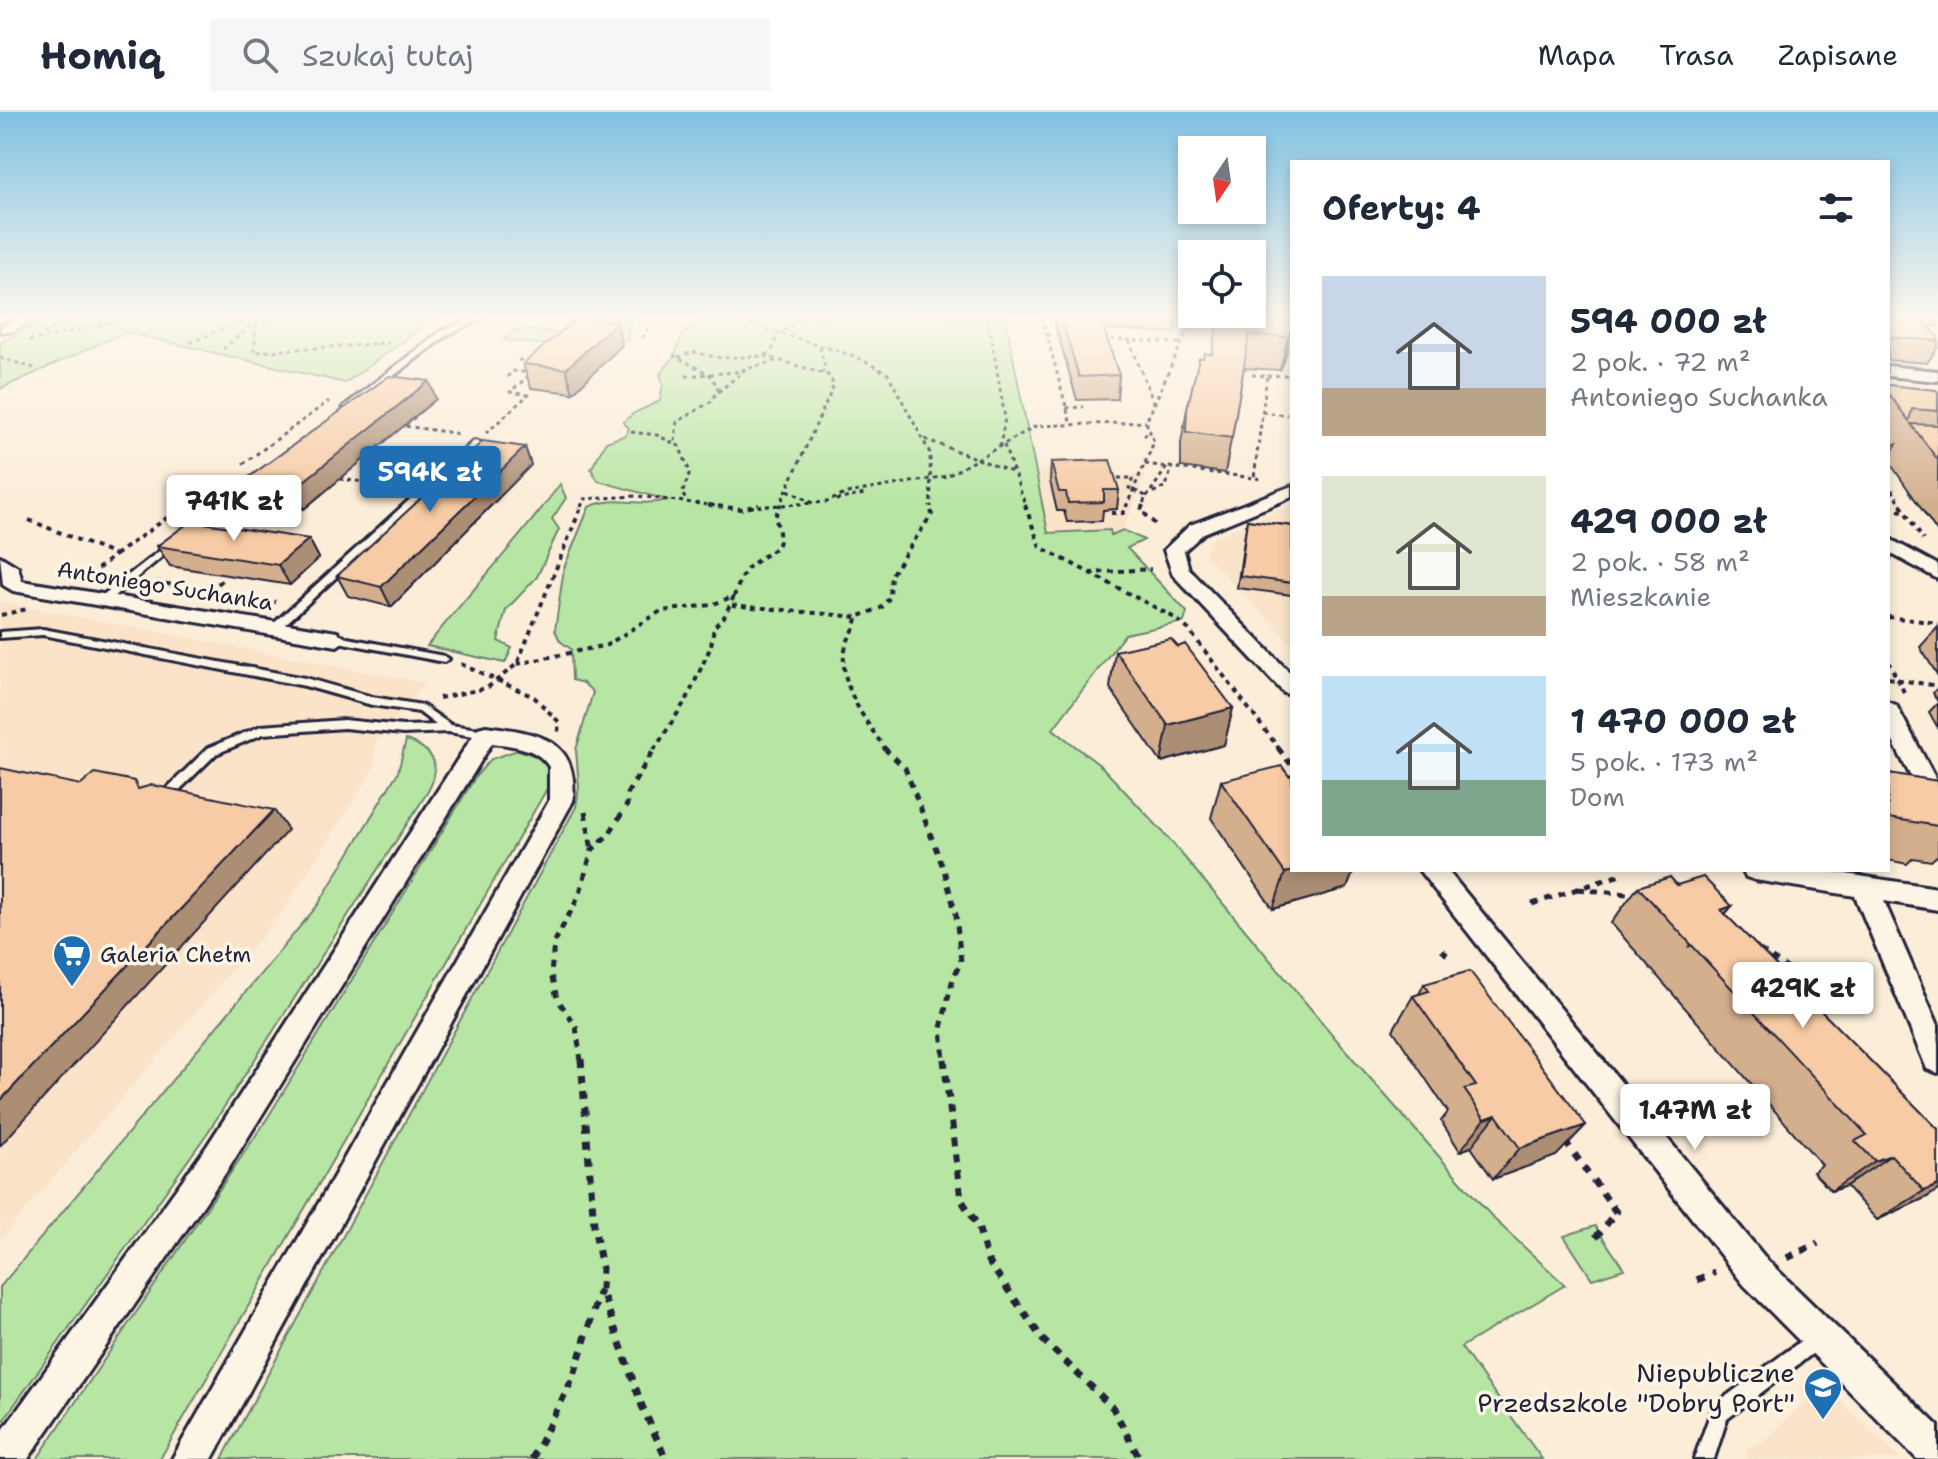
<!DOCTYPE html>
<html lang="pl">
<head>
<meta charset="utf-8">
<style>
  :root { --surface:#fff; --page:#f6f6f7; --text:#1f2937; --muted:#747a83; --line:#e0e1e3; --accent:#1f6fb2 }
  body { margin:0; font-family:"Shantell Sans",sans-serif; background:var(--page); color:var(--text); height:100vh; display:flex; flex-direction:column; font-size:30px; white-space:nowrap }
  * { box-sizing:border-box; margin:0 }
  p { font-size:26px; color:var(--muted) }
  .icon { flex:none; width:44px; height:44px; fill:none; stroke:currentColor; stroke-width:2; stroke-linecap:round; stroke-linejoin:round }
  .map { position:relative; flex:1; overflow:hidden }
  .drawer { position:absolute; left:1290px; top:48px; width:600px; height:712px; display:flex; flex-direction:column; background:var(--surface); border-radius:0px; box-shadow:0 4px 12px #0003 }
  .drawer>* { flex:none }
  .needle { width:52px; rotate:193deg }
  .controls { position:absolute; left:1178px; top:24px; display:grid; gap:16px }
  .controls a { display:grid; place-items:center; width:88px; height:88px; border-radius:0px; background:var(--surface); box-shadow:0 4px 12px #0003; font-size:40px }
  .price { position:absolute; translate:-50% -68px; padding:0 18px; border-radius:8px; background:#fff; color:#222; font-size:26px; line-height:52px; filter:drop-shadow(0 2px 4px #0008) }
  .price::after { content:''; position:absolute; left:50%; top:48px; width:24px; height:18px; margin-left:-12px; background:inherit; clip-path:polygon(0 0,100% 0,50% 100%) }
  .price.active { background:var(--accent); color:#fff }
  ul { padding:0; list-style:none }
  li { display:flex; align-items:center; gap:24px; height:200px; padding:0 32px }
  li span { display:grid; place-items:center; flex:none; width:224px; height:160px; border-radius:0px; color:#555 }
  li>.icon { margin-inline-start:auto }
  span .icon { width:96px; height:96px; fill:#fffc; stroke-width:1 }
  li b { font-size:34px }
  h2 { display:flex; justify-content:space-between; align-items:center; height:96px; padding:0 32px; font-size:34px }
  header { display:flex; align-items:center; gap:48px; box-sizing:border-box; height:112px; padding:0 40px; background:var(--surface); border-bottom:2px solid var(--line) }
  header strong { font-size:38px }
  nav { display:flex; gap:44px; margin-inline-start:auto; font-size:28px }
  .search { width:560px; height:72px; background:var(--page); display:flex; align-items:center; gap:20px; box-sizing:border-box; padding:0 28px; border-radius:0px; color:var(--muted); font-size:30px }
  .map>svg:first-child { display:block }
</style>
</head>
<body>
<header>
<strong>Homiq</strong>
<div class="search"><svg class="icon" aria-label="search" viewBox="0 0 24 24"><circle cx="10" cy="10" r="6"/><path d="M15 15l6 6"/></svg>Szukaj tutaj</div>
<nav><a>Mapa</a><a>Trasa</a><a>Zapisane</a></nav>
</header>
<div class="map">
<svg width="1938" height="1347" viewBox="0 0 1938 1347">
  <rect width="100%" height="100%" fill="#fbedd8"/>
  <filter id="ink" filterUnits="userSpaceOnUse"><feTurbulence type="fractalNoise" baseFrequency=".0125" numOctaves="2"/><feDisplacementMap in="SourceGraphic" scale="16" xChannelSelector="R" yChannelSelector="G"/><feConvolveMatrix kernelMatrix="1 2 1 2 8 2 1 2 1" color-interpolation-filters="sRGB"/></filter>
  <g filter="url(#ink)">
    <path fill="#fae3c9" d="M1081,356L1084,365L1146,363L1123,418L1067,440H1053L1037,357Z
      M1292,393V531L1205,443L1211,427Z
      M0,490L425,571L375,632L374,656L283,799L0,1128Z
      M1833,1282L1900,1347H1748L1746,1336L1764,1330L1807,1288Z"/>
    <path fill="#b7e6a4" stroke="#6c8470" stroke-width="2" d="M49,205H437L345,271L125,220L0,277V231Z
      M577,205H633L628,214V228L572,222L559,234L503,228L517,217L558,221Z
      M700,205H1005L1048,421L1110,418L1111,423L1123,418L1144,428L1127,436L1187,500L1184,510L1125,522L1053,617L1102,655L1165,722L1341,933L1494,1107L1565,1173L1461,1235L1542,1347H222L576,695L579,675L576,638L593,580L583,571L572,568L571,537L560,529L555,518L564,456L589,395C616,382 639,396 667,388L598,369L591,357L606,330L626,323L629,316L623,310L634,301L660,289L663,272L660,262L674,245L683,221L691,218Z
      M560,372L566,386L552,407L559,417L537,465L506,498L498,529L512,536L505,551L427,534C470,479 519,429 560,372Z
      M406,628C435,638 442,655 427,681L208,1020L0,1313V1175L318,793L398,660Z
      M518,638L542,646L550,661L548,675L160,1347H37L265,1010L476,664L491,647Z
      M1595,1114L1624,1157L1592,1167L1564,1124Z"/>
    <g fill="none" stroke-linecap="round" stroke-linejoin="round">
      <g stroke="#22223b" stroke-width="6">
        <path id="lane" d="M477,205H486L447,223L350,297L343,295L441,219Z
          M474,329L481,331L279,518H271L270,516L271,514Z
          M257,363L261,366L260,368L189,422H183V418Z
          M172,429L175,430V434L107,490H99V486Z
          M43,517L305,566L372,585L422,593L451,613L486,618L492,622L486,626L448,620L403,622L344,616L263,622L216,642L166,691H158L156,688L158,685L208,636L261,614L344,608L403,614L436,613L419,600L372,593L305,574L43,523L0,526V520Z
          M337,524L444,544L449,547L444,550L333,529L332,527L333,525Z
          M1819,1217L1825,1220L1828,1226L1825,1232L1727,1307L1714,1347H1694L1713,1294L1813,1220Z"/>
      </g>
      <g stroke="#22223b" stroke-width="6">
        <path id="street" d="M20,205H38L11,220H1V214Z
          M1888,254L1938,259V269L1888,264Z
          M1292,374V385L1204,421L1184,439L1189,457L1292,563V583L1284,581L1173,463L1164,438L1190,413Z
          M1888,426L1938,453V467L1888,440Z
          M0,444L18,455L22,469L337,520L347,527L337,534L13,479L3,473Z
          M1888,590L1896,593L1938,671V703L1929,700L1888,620Z
          M486,614C538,621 579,626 573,689L212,1347H172L549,689V655C537,635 513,634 492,631L229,1056L28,1347H0V1322L207,1034L478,616Z
          M1419,758H1447L1768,1149L1938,1314V1347H1917L1744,1173Z
          M1742,758H1820L1938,776V798L1884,789L1938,913V961L1927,957L1855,784L1755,768L1746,765Z"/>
      </g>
      <path stroke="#22223b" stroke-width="3" stroke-dasharray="4 4" stroke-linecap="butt" d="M251,205L256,214L254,240L389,231
        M728,205L857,245L888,262L930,341L931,395
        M945,205L988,208
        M988,205L1005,306L1000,334
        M1042,205L1071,313
        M256,214L275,205
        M43,221L77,205
        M1047,223L1065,224
        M642,226L657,205
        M1103,227L1182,231
        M1129,228L1154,292
        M29,229L134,205
        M190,231L250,205
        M820,235L825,255L822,261
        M223,237L253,212
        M673,243L709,262L718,275L712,289L677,310L675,330
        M766,243L772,239L779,221L804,205
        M678,245L693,240L720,246L765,244L828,263L834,273L779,395
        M0,246L34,256
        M518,248L532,249
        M1252,263L1267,264L1254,366L1263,367
        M686,264L735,260L776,249
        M1267,264L1292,263
        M507,265L513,259L531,261
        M718,280L744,259
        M1066,296L1084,295
        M1262,300L1287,303
        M415,305L404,314L461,322
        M631,320L657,323L679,334L690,360L682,382L688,390
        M486,321L528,283L510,280L530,263
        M1144,324L1149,318
        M925,327L1012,360
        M1004,333L1026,395
        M243,352L329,289
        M1145,352L1254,366
        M1110,366H1133L1129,376L1146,384L1142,395
        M340,367L365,370L374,362L413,367
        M1888,371L1903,395
        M788,378L813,391L827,390L847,381L947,364L1036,314L1146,310
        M1151,379L1167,355
        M1146,384L1166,374L1172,355
        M836,388L865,382
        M183,395L219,369
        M581,395L584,387L637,384L724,395
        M750,395L813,391
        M1126,395L1154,330L1146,310L1193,205"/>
      <path stroke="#22223b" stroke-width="4" stroke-dasharray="5 5" stroke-linecap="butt" d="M708,393L741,397L759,393
        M1025,393L1040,435L1090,461L1151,457
        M1143,393L1141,398L1157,414
        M1901,393L1923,428
        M1888,397L1905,399
        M1111,401H1123L1127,393
        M29,408L115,443L89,464
        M115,443L185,393
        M1090,461L1175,506L1189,518L1280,638
        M156,470L276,490
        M210,478L224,467
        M732,493L857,505
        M1,503L27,497
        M1888,505L1938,511
        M1888,549L1904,580
        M461,552L534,585L559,610L558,620
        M517,552L607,533L661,499L711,493L734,484C738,475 742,461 749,455C773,434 787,441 775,405L780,393
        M1888,566L1938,574
        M439,586L487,576L517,552L582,393
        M654,638L688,585L711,534L714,515L724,505L734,484
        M886,638C867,611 835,569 846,534C849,523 856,517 857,505L881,496L890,485L891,463L932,402L930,393"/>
      <path stroke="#22223b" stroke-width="5" stroke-dasharray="7 7" stroke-linecap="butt" d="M884,636L905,656L944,758L956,803L961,850L953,866L941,916L944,949
        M1278,636L1292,654
        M585,700L592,738
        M1578,777L1637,783
        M1532,792L1620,763L1618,758
        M1442,838L1447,843
        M1760,838L1793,860
        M581,949L576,915L557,886L551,862L554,831L579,784L592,738L609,722L627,693V682L655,636"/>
      <path stroke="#22223b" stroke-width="7" stroke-dasharray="8 8" stroke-linecap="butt" d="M581,947L594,1114L602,1156L601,1177L642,1294L666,1347
        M944,947L961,1087L978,1114L988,1149L1043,1228L1113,1296L1140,1347
        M1565,1029L1616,1100L1593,1129
        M1787,1146L1818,1131
        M1697,1168L1715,1160
        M532,1347L573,1266L600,1178"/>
      <use href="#lane" fill="#fcf5e5" fill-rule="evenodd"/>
      <use href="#street" fill="#fcf5e5" fill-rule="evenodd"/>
    </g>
    <path fill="#d4af8e" stroke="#22223b" stroke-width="2" d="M1053,205H1177L1175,221L1104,217L1119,263L1117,287L1077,288Z
      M1219,205H1292V218H1291L1284,250L1280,258L1244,256L1225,361L1181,355V331L1187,297L1203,246L1212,242Z
      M1888,205H1938V215L1927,212L1938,225V235L1927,251L1888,248Z
      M617,210L622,233L573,281L531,276L523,252Z
      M429,269L436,287L304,397L253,389L242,370Z
      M1888,273L1938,280V421L1888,348V345L1897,332H1894L1888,340Z
      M525,335L531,353L391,495L348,484L337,464Z
      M1051,350L1119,378L1117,397L1103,398L1102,409L1067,410L1064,399H1057L1050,369Z
      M1247,408L1292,414V483L1237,476Z
      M309,427L319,446L290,473L170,454L157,434Z
      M1938,515V564L1920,535Z
      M1115,539L1233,596L1224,633L1161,650L1110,576Z
      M1938,575V590L1933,581Z
      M1938,591V616L1929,600Z
      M1888,661L1938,669V743L1931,749L1913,746L1907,752L1888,748Z
      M1221,669L1292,758H1354L1347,776L1273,797L1211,706Z
      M1677,773L1732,794L1725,802L1938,1017V1078L1927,1085L1877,1108L1846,1074L1831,1079L1813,1060L1822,1053L1611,811L1638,775Z
      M1424,872L1586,1013L1556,1044L1493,1067L1471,1035L1460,1039L1441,1009L1448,1000L1393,918L1413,884L1419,882Z"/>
    <path fill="#ac8e74" stroke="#22223b" stroke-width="2" d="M617,210L622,233L573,281L566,257Z
      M1291,217L1284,250L1280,258L1288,225Z
      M429,269L436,287L304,397L294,377Z
      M525,335L531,353L391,495L381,475Z
      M309,427L319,446L290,473L278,453Z
      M1233,596L1224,633L1161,650L1168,613Z
      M274,698L288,718L0,1034V989Z
      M1296,758H1354L1347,776L1273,797L1285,761Z
      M1732,794L1701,830L1690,834L1721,798Z
      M1496,1003L1471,1035L1460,1039L1485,1007Z
      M1586,1013L1556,1044L1493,1067L1520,1036Z
      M1891,1043L1846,1074L1831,1079L1875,1049Z
      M1938,1073V1078L1927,1085L1877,1108L1924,1079Z"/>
    <path fill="#f6cba5" stroke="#22223b" stroke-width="2" d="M1061,205H1099L1119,263L1079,265Z
      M1219,205H1292L1291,217L1288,225L1249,223L1232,326L1186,320L1187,297L1199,246H1203L1204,241L1212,242Z
      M1888,205H1920L1938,225V229L1888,225Z
      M577,206L617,210L566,257L523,252Z
      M389,264L429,269L294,377L242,370Z
      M1888,273L1936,278L1938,280V299L1912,297L1909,309L1888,281Z
      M1911,312L1938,313V348Z
      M483,329L525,335L381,475L337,464Z
      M1110,348L1119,378H1104V390L1068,391L1066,380H1059L1051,350Z
      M1247,408L1292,414V471L1240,464Z
      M191,409L309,427L278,453L157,434Z
      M1171,527L1178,535L1185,532L1233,596L1168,613L1115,539Z
      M1282,654L1289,664L1292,663V758H1296L1285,761L1221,669Z
      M0,656L81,673L95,661L134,669L138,677L152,673L274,698L0,989Z
      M1888,661L1938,669V714L1888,706Z
      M1670,765L1677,773L1703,765L1732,794L1721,798L1938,1017V1073L1924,1079L1891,1043L1875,1049L1855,1029L1867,1023L1638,775Z
      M1470,859L1586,1013L1520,1036L1496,1003L1485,1007L1464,977L1476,974L1413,884L1429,879L1424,872Z"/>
  </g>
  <linearGradient id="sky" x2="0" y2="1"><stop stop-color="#80c2e3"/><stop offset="0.52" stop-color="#fdf7ed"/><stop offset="1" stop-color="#fdf7ed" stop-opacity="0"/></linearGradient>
  <rect width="1938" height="393" fill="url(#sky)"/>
  <defs>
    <g id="supermarket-pin" transform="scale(2)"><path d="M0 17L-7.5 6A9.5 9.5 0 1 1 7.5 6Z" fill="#1f6fb2" stroke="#fcf5e5"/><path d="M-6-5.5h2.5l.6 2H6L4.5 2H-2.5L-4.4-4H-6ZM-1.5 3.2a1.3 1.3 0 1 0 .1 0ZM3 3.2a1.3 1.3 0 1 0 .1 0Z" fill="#fff"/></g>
    <g id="school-pin" transform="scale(2)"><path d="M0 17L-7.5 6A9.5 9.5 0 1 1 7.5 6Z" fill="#1f6fb2" stroke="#fcf5e5"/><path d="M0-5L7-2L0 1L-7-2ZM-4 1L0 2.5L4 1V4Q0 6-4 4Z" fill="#fff"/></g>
  </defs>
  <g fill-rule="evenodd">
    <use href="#supermarket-pin" x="72" y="842"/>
    <use href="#school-pin" x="1823" y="1275"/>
  </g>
  <g text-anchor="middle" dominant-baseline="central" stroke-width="7" stroke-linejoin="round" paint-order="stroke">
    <g font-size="22" fill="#22223b" stroke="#fcf5e5">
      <text transform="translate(165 474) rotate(9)">Antoniego Suchanka</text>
    </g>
    <g font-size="22" fill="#22223b" stroke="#fcf5e5" text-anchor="start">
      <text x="100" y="842">Galeria Chełm</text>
    </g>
    <g font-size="26" fill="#22223b" stroke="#fcf5e5" text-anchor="end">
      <text x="1795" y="1260">Niepubliczne<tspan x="1795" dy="30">Przedszkole "Dobry Port"</tspan></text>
    </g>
  </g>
</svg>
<div class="controls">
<a><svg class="needle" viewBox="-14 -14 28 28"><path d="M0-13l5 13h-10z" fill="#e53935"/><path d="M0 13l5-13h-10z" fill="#747a83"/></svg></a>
<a><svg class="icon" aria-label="locate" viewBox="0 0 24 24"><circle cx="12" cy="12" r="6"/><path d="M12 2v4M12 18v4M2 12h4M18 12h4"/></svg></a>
</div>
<b class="price active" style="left:430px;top:402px">594K zł</b>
<b class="price" style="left:234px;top:431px">741K zł</b>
<b class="price" style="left:1803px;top:918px">429K zł</b>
<b class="price" style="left:1695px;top:1040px">1.47M zł</b>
<section class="drawer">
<h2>Oferty: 4<svg class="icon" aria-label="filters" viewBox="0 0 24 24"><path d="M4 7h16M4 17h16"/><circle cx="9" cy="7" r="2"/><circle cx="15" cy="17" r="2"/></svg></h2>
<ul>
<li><span style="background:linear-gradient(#c9d6e8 70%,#b9a48a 0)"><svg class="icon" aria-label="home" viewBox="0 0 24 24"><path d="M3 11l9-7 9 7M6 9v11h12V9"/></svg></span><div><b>594 000 zł</b><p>2 pok. · 72 m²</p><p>Antoniego Suchanka</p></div></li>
<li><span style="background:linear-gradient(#dfe7d0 75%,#b9a48a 0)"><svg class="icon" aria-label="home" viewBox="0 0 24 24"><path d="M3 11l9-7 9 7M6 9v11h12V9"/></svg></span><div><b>429 000 zł</b><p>2 pok. · 58 m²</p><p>Mieszkanie</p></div></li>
<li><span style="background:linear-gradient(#bfe0f5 65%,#7fa58c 0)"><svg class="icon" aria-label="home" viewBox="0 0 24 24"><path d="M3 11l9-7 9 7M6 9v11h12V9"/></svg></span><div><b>1 470 000 zł</b><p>5 pok. · 173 m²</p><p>Dom</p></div></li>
</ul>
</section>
</div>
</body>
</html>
